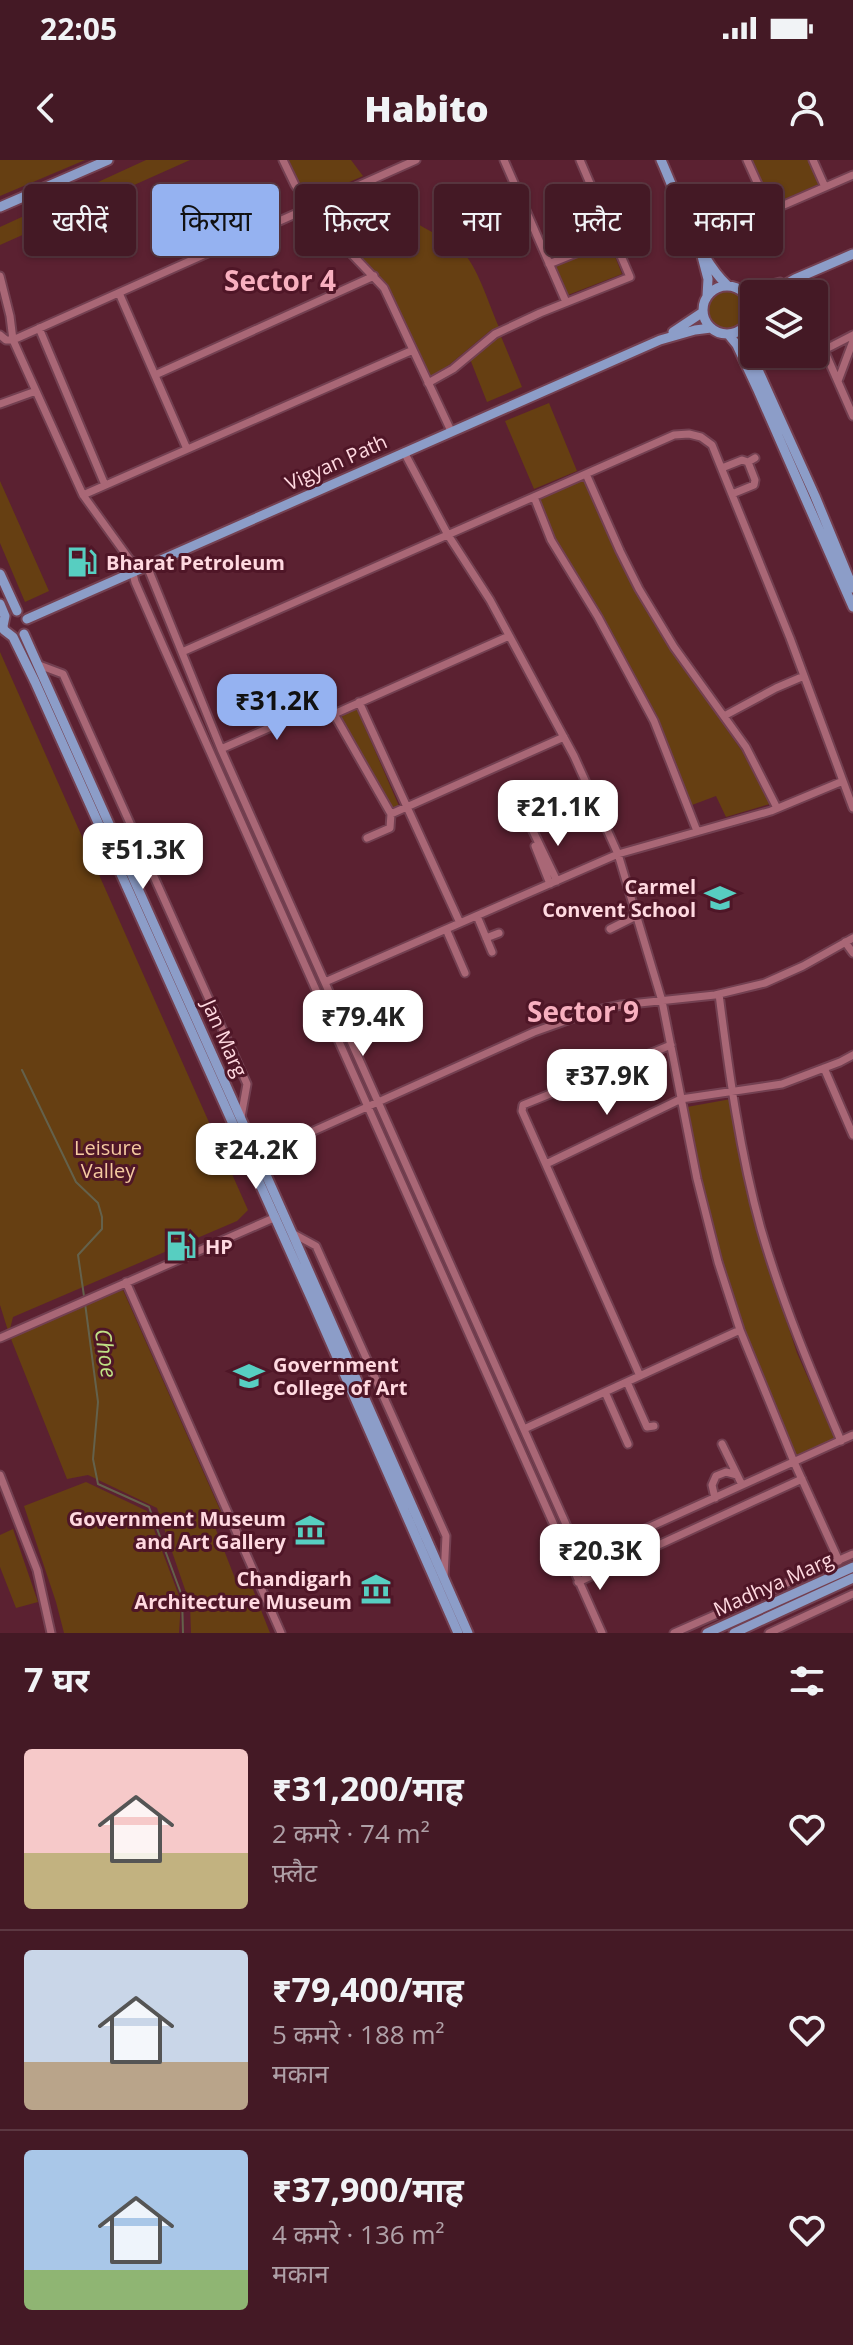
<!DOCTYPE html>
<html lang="hi">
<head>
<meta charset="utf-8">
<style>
  :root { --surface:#441925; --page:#4b222d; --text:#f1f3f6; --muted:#afa0a7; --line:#5c3842; --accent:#95b2f1 }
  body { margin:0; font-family:"Open Sans","Noto Sans Devanagari",sans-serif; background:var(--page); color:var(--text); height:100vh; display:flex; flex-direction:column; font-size:30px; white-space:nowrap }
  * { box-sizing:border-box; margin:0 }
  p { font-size:26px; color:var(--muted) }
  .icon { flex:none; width:44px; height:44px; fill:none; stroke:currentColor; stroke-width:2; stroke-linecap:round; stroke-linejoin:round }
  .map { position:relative; height:1473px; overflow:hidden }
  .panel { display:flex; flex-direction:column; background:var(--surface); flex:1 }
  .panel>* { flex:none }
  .top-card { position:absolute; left:24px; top:24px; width:806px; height:72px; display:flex; gap:16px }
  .fabs { position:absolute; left:740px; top:120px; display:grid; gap:16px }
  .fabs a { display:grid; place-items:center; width:88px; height:88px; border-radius:8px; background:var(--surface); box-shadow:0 2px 6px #0004,0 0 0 2px var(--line); font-size:40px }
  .price { position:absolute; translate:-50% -68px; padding:0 18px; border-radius:16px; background:#fff; color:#222; font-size:26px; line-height:52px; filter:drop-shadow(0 2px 4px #0008) }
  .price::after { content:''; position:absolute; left:50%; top:48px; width:24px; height:18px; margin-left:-12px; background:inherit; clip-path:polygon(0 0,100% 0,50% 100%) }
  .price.current { background:var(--accent); color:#111 }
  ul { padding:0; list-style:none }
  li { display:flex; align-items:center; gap:24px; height:200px; padding:0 24px }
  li+li { border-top:2px solid var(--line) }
  li span { display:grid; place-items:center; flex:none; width:224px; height:160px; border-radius:8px; color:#555 }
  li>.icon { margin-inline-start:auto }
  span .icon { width:96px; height:96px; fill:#fffc; stroke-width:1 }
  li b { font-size:34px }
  h2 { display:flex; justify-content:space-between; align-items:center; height:96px; padding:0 24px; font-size:34px }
  .pill { padding:0 28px; border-radius:8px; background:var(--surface); box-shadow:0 2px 6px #0004,0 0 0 2px var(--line); font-size:28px; line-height:72px }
  .pill.current { background:var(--accent); color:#111 }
  .status { display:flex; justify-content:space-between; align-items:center; height:56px; padding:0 40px; background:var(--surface); direction:ltr }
  .status svg { height:22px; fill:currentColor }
  header { display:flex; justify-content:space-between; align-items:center; height:104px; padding:0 24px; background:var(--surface); font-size:36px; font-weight:800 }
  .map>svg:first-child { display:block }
</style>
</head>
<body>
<div class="status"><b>22:05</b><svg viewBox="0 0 49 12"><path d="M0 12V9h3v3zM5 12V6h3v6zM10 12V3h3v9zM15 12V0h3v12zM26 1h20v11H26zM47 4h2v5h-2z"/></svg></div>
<header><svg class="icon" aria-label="back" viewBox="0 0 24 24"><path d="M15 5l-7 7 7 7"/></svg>Habito<svg class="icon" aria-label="person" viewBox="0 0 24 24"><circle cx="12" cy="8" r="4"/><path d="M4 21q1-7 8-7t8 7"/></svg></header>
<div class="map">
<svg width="853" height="1473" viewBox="0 0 853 1473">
  <rect width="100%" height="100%" fill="#5b2131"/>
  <path fill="#663f12" d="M0,0H85L0,36Z
    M146,0H190L0,85V67Z
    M289,0H351L363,16L311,39L299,22Z
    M751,0H808L819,24L771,45Z
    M373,23C387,43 410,61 432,72C444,78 454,81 463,92C479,110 489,145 499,167L491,170L449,205L429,218L388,129L326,62L317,49Z
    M610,84L622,114L568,135L556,106Z
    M707 150a20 20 0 1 1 40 0a20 20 0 1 1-40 0Z
    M500,174L522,227L487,242L470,199Z
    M549,243L577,311L534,329L505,261Z
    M585,318L614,390L632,426L671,490L742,591L770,644L726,657L716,636L692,645L657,561L603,459L554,379L538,339Z
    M0,321L49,431L25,442L0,383Z
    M0,492L248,1050L237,1061L13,1157L9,1173L123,1130L221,1352L211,1357L238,1426L250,1422L270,1473H191L190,1444L157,1348L88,1315L67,1319L9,1174L0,1145Z
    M357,549L399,646L392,648L339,557Z
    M731,939L757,1071L797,1193L835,1279L796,1296C778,1253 759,1210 743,1166C717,1095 701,1021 687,947Z
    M86,1322L147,1351L181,1441L179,1473H64L56,1442L24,1346Z
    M13,1369L38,1442L16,1448L0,1407V1375Z"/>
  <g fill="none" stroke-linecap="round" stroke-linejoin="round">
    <path stroke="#64614b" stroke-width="2" d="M22,910L76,1022L98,1043L102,1057V1069L78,1095L84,1136
      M85,1143L98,1242L93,1299L98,1324L149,1347L182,1436L183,1473"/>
    <g stroke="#734051" stroke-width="11">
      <path id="minor" d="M283,0L295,25L325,66L384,128L451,271
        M504,0L566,142
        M747,0L770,51L853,15
        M813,0L825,27
        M549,104L613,78
        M0,116L10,156L13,180L26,209L83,335L130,400L135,422L163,486L602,1473
        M119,133L187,289
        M39,168L105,325
        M0,175L6,180H13L416,0
        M853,175L824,190L853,256
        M155,215L374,116
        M838,221L853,181
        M428,223L453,209L495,174L540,153L630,117L580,0
        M0,244L36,231
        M404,292L448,375L490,440L574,596L618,694L662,841L697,1019L718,1102L740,1170L794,1302L839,1401
        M722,308L742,300L748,302L755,298
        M586,314L620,391L639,429L674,487L746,587L777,648
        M732,334L754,325L755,320L748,302
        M83,335L413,190
        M534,337L551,380L598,457L654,561L697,671
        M130,400L147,406L221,589L581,1398
        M509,476L334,554L391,654L564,577
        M182,492L674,275L689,274L701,277L712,285L790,478L853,648
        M39,505L63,514L247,924L241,957
        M359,542L460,763
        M724,556L776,528L804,516
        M221,589L319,546
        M532,669L557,721
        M367,678L390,668L391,654
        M535,686L550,724
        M477,756L492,792
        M446,769L465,813
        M610,769L636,756
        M486,778L499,773
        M845,782L853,793
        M325,822L618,694L771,651L843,621
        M719,834C729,913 740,993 761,1069C782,1142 811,1211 841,1281
        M824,908L853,975
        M249,1000L534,872L593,851L621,845L715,835L765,823L803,806L853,778
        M546,1004L681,939L782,924L840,902L853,895
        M292,1073L316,1086L446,1376L444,1417
        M126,1122L281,1473
        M0,1178L276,1057
        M640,1216L522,951L523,945L671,885
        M627,1222L647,1267L654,1266
        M605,1232L628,1284
        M524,1269L740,1170
        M722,1284L742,1325
        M0,1315L37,1410L51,1473
        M715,1338L712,1325L716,1316L726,1312L737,1315
        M579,1399L853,1275
        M578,1422L802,1319
        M674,1473L853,1394
        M769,1473L853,1434"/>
    </g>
    <g stroke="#734051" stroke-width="13">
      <path id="major" d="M661,0C678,38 697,97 727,125
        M0,47L108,0
        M702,96L708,119L707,136
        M703 150a24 24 0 1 1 48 0a24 24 0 1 1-48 0Z
        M744,132L780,123
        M769,134L795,119L853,94
        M745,166V181L815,336L853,428
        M673,172L703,152
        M728,174L737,185L757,228L853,447
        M0,414L17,451
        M0,444L5,456
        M5,456L3,466L4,470L13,477L35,522L311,1138L458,1473
        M27,459L660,180L695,170L711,168
        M24,474L292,1073L468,1473
        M707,1473L853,1407
        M734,1473L853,1418"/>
    </g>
    <use href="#minor" stroke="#a96776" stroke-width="7"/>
    <use href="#major" stroke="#8c9dc8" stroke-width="9"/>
  </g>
  <defs>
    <g id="fuel-bare" transform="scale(2.4)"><path d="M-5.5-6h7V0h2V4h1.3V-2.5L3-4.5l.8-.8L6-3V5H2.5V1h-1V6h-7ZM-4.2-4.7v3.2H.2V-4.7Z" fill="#57cec1" stroke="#4f1627" stroke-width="2.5" paint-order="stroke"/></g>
    <g id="school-bare" transform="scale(2.4)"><path d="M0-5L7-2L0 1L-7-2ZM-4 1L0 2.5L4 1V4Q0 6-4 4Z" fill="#57cec1" stroke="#4f1627" stroke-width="2.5" paint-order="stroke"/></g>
    <g id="university-bare" transform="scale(2.4)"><path d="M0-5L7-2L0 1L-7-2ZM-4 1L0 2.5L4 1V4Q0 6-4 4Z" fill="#57cec1" stroke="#4f1627" stroke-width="2.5" paint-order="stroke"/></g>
    <g id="museum-bare" transform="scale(2.4)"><path d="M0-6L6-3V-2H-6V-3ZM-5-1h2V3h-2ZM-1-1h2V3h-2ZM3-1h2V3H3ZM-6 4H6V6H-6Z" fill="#57cec1" stroke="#4f1627" stroke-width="2.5" paint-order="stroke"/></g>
  </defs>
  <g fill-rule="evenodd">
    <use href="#fuel-bare" x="82" y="402"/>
    <use href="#school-bare" x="720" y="738"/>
    <use href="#fuel-bare" x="181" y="1086"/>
    <use href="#university-bare" x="249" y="1216"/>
    <use href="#museum-bare" x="310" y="1370"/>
    <use href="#museum-bare" x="376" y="1429"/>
  </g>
  <g text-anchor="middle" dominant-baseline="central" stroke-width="6" stroke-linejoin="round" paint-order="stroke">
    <g font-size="20" fill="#ffd9e0" stroke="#4f1627">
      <text transform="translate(336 302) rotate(-24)">Vigyan Path</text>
      <text transform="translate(225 878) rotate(66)">Jan Marg</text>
      <text transform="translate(773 1424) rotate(-24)">Madhya Marg</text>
    </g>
    <g font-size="20" font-weight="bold" fill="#ffd9e0" stroke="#4f1627" text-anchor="start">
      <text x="106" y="402">Bharat Petroleum</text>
      <text x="696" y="726" text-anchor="end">Carmel<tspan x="696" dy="23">Convent School</tspan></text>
      <text x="205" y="1086">HP</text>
      <text x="273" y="1204">Government<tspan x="273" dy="23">College of Art</tspan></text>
      <text x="286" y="1358" text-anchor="end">Government Museum<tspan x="286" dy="23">and Art Gallery</tspan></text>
      <text x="352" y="1418" text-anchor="end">Chandigarh<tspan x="352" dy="23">Architecture Museum</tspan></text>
    </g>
    <g font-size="20" fill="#f5caa0" stroke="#4f1627">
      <text x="108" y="987">Leisure<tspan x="108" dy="23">Valley</tspan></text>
    </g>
    <g font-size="22" font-style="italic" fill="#bfe185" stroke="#4f1627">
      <text transform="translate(107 1193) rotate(82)">Choe</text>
    </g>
    <g font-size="28" font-weight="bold" fill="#f8b0bf" stroke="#4f1627">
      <text x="280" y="120">Sector 4</text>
      <text x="583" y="851">Sector 9</text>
    </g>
  </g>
</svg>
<div class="fabs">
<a><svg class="icon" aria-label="layers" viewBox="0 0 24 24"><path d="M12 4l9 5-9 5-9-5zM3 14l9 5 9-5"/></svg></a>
</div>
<b class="price current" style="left:277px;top:582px">₹31.2K</b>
<b class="price" style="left:558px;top:688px">₹21.1K</b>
<b class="price" style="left:143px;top:731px">₹51.3K</b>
<b class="price" style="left:363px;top:898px">₹79.4K</b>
<b class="price" style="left:607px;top:957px">₹37.9K</b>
<b class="price" style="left:256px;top:1031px">₹24.2K</b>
<b class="price" style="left:600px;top:1432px">₹20.3K</b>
<div class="top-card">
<a class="pill">खरीदें</a>
<a class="pill current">किराया</a>
<a class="pill">फ़िल्टर</a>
<a class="pill">नया</a>
<a class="pill">फ़्लैट</a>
<a class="pill">मकान</a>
</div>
</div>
<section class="panel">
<h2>7 घर<svg class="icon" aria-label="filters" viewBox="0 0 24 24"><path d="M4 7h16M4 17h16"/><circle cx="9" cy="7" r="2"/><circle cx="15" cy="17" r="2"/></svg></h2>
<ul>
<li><span style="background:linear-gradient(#f6c9c9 65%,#c2b280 0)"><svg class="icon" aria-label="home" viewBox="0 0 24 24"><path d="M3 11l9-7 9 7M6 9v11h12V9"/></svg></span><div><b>₹31,200/माह</b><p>2 कमरे · 74 m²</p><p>फ़्लैट</p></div><svg class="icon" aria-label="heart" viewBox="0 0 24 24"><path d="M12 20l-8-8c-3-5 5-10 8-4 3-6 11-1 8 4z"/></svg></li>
<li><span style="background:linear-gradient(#c9d6e8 70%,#b9a48a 0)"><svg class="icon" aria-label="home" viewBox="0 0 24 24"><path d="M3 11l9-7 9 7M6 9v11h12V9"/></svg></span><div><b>₹79,400/माह</b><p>5 कमरे · 188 m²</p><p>मकान</p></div><svg class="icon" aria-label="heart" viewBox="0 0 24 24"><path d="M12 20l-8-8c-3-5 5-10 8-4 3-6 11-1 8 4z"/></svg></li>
<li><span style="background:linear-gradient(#a9c7e8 75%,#8fb573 0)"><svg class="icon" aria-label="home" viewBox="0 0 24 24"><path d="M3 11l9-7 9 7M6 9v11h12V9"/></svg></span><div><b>₹37,900/माह</b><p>4 कमरे · 136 m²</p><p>मकान</p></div><svg class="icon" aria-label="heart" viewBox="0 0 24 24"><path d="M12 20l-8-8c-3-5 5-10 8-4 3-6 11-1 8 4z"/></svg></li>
</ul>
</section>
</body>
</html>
